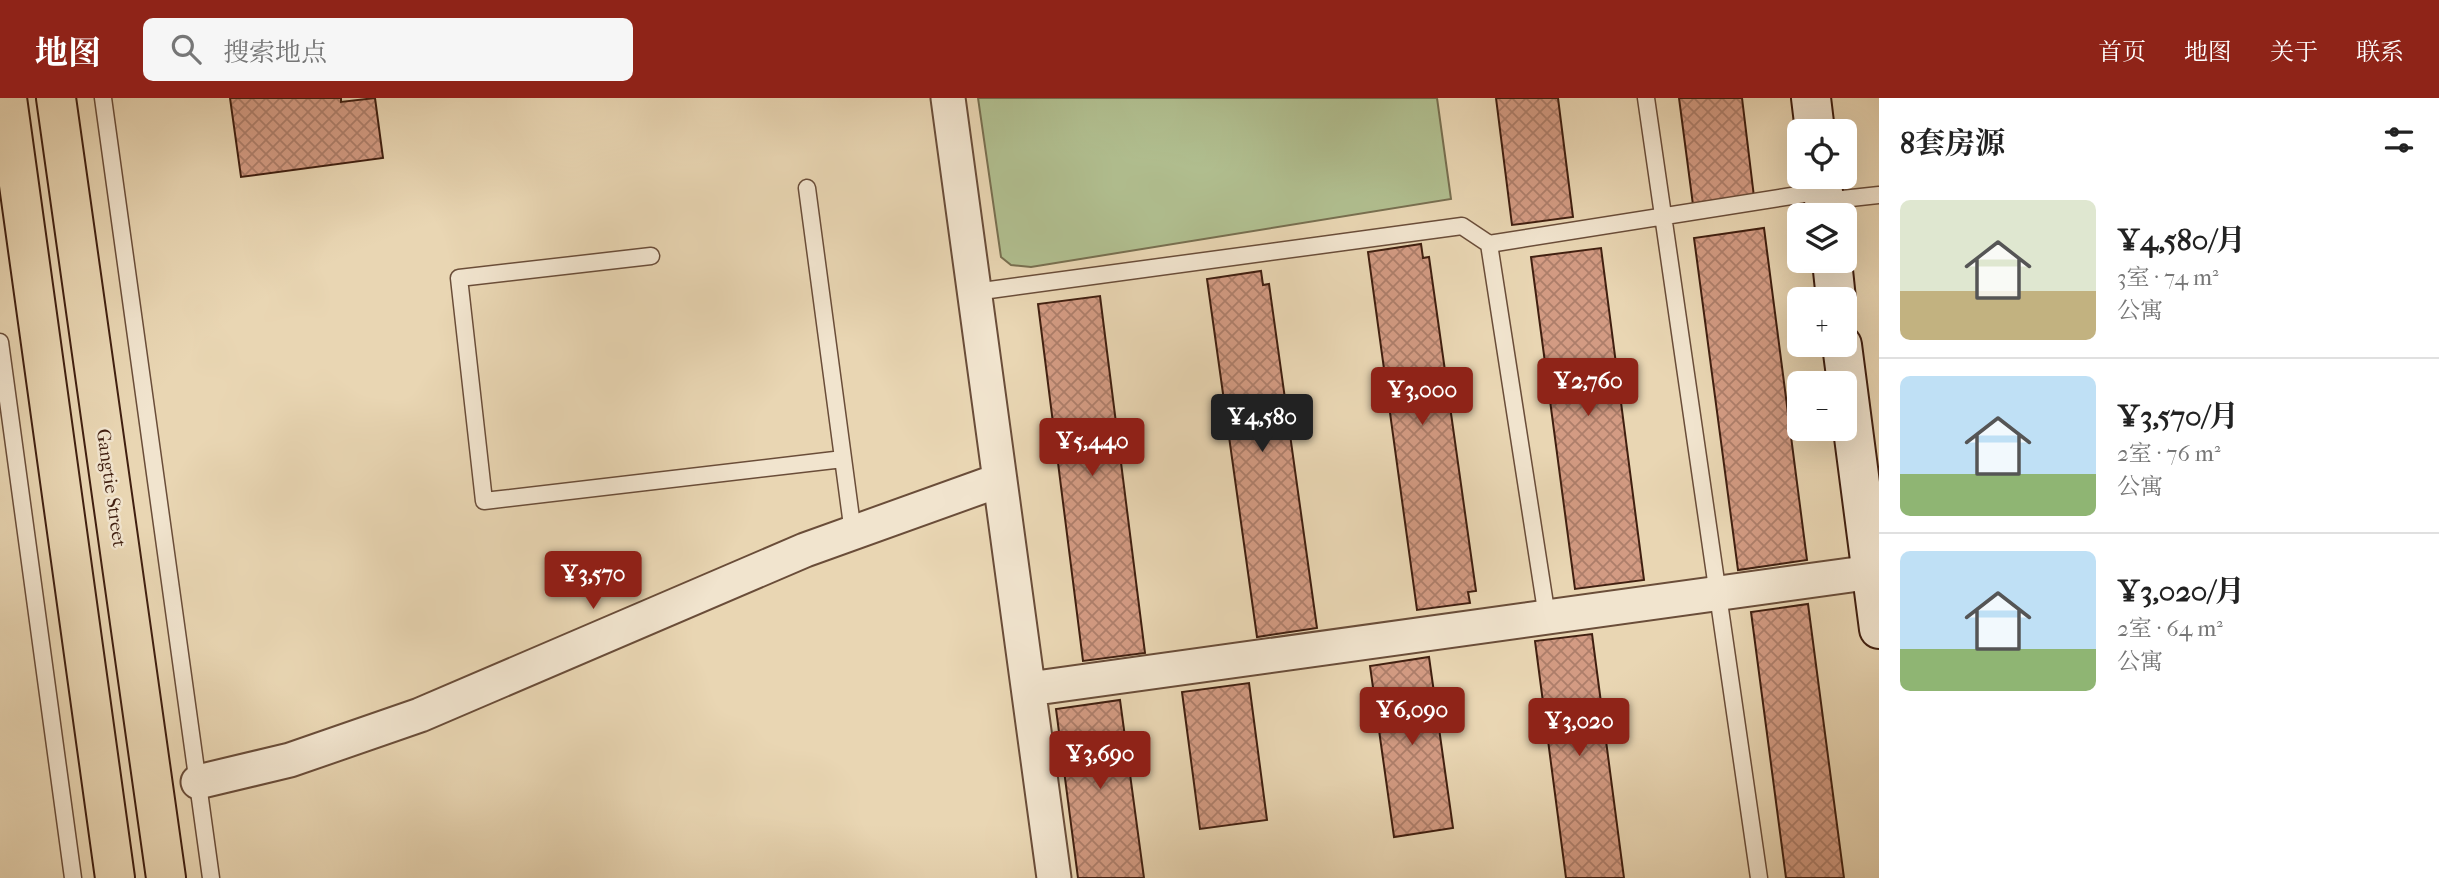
<!DOCTYPE html>
<html lang="zh">
<head>
<meta charset="utf-8">
<style>
  :root { --surface:#fff; --page:#f6f6f6; --text:#222; --muted:#767676; --line:#e0e0e0; --accent:#8f2418 }
  body { margin:0; font-family:"IM FELL French Canon","Noto Serif SC",serif; background:var(--page); color:var(--text); height:100vh; display:flex; flex-direction:column; font-size:26px; white-space:nowrap }
  * { box-sizing:border-box; margin:0 }
  p { font-size:23px; color:var(--muted) }
  .icon { flex:none; width:38px; height:38px; fill:none; stroke:currentColor; stroke-width:2; stroke-linecap:round; stroke-linejoin:round }
  .map { position:relative; flex:1; overflow:hidden }
  .side { display:flex; flex-direction:column; background:var(--surface); width:560px }
  .side>* { flex:none }
  .fabs { position:absolute; left:1787px; top:21px; display:grid; gap:14px }
  .fabs a { display:grid; place-items:center; width:70px; height:70px; border-radius:10px; background:var(--surface); box-shadow:0 7px 28px #0002; font-size:35px }
  .price { position:absolute; translate:-50% -60px; padding:0 16px; border-radius:7px; background:var(--accent); color:#fff; font-size:23px; line-height:46px; filter:drop-shadow(0 2px 4px #0008) }
  .price::after { content:''; position:absolute; left:50%; top:42px; width:21px; height:16px; margin-left:-10px; background:inherit; clip-path:polygon(0 0,100% 0,50% 100%) }
  .price.selected { background:#222; color:#fff }
  ul { padding:0; list-style:none }
  li { display:flex; align-items:center; gap:21px; height:175px; padding:0 21px }
  li+li { border-top:2px solid var(--line) }
  li span { display:grid; place-items:center; flex:none; width:196px; height:140px; border-radius:10px; color:#555 }
  li>.icon { margin-inline-start:auto }
  span .icon { width:84px; height:84px; fill:#fffc; stroke-width:1 }
  li b { font-size:30px }
  h2 { display:flex; justify-content:space-between; align-items:center; height:84px; padding:0 21px; font-size:30px }
  header { display:flex; align-items:center; gap:42px; box-sizing:border-box; height:98px; padding:0 35px; background:var(--accent); color:#fff }
  header strong { font-size:33px }
  nav { display:flex; gap:38px; margin-inline-start:auto; font-size:24px }
  .search { width:490px; height:63px; background:var(--page); display:flex; align-items:center; gap:18px; box-sizing:border-box; padding:0 24px; border-radius:10px; color:var(--muted); font-size:26px }
  main { display:flex; flex:1; min-height:0 }
  .map>svg:first-child { display:block }
</style>
</head>
<body>
<header>
<strong>地图</strong>
<div class="search"><svg class="icon" aria-label="search" viewBox="0 0 24 24"><circle cx="10" cy="10" r="6"/><path d="M15 15l6 6"/></svg>搜索地点</div>
<nav><a>首页</a><a>地图</a><a>关于</a><a>联系</a></nav>
</header>
<main>
<div class="map">
<svg width="1879" height="780" viewBox="0 0 1879 780">
  <defs>
    <pattern id="building-cross-hatch" width="8" height="8" patternUnits="userSpaceOnUse" patternTransform="scale(1.75)"><rect width="8" height="8" fill="#d39b83"/><path d="M0 0l8 8M0 8l8-8" fill="none" stroke="#ad7e6a"/></pattern>
  </defs>
  <rect width="100%" height="100%" fill="#e9d6b3"/>
  <filter id="stains"><feTurbulence type="fractalNoise" baseFrequency=".00286" numOctaves="4"/><feColorMatrix values="0 0 0 0 .2 0 0 0 0 .09 0 0 0 0 .02 0 0 0 .5 -.17"/></filter>
  <radialGradient id="worn" r=".72"><stop offset=".6" stop-color="#630" stop-opacity="0"/><stop offset="1" stop-color="#630" stop-opacity=".3"/></radialGradient>
  <path fill="#b1bf90" stroke="#786f50" stroke-width="2" d="M978,0H1437L1451,101L1031,169L1011,167L1001,159Z"/>
  <path fill="url(#building-cross-hatch)" stroke="#401f10" stroke-width="2" d="M230,0H341V4L375,0L383,60L241,79Z
    M1496,0H1558L1573,119L1512,127Z
    M1679,0H1742L1754,99L1693,107Z
    M1764,130L1807,462L1738,472L1694,140Z
    M1421,146L1423,160L1429,159L1476,493L1468,494L1470,505L1417,512L1368,154Z
    M1601,150L1644,482L1575,491L1531,159Z
    M1261,173L1263,187L1269,186L1317,530L1257,539L1207,181Z
    M1100,198L1145,555L1083,563L1038,206Z
    M1808,506L1844,780H1786L1751,514Z
    M1592,536L1624,780H1566L1535,543Z
    M1429,559L1453,730L1394,739L1370,568Z
    M1249,585L1267,722L1200,731L1182,594Z
    M1120,602L1144,780H1078L1056,611Z"/>
  <g fill="none" stroke-linecap="round" stroke-linejoin="round">
    <g stroke="#6a4d39" stroke-width="19">
      <path id="lane" d="M103,0L211,780
        M1646,0L1759,780
        M807,90L853,435
        M1824,103L1879,97
        M1489,146L1547,519
        M651,158L459,180L484,403L843,361
        M975,194L1462,128L1489,146L1823,93
        M0,244L73,780"/>
    </g>
    <g stroke="#6a4d39" stroke-width="37">
      <path id="street" d="M948,0L1054,780
        M1029,591L1879,473
        M198,684L290,662L420,617L805,452L1000,382"/>
    </g>
    <g stroke="#401f10" stroke-width="42">
      <path id="secondary" d="M1811,0L1815,33
        M1821,79L1826,117
        M1832,163L1836,201
        M1842,247L1879,531"/>
    </g>
    <g stroke="#401f10" stroke-width="42">
      <path id="highway" d="M7,0L115,780
        M56,0L166,780"/>
    </g>
    <use href="#lane" stroke="#f1e4ce" stroke-width="16"/>
    <use href="#street" stroke="#f1e4ce" stroke-width="33"/>
    <use href="#secondary" stroke="#f1e4ce" stroke-width="38"/>
    <use href="#highway" stroke="#e9d6b3" stroke-width="38"/>
  </g>
  <g text-anchor="middle" dominant-baseline="central" stroke-width="5" stroke-linejoin="round" paint-order="stroke">
    <g font-size="19" fill="#401f10" stroke="#f1e4ce">
      <text transform="translate(111 390) rotate(82)">Gangtie Street</text>
    </g>
  </g>
  <rect width="100%" height="100%" filter="url(#stains)"/>
  <rect width="100%" height="100%" fill="url(#worn)"/>
</svg>
<div class="fabs">
<a><svg class="icon" aria-label="locate" viewBox="0 0 24 24"><circle cx="12" cy="12" r="6"/><path d="M12 2v4M12 18v4M2 12h4M18 12h4"/></svg></a>
<a><svg class="icon" aria-label="layers" viewBox="0 0 24 24"><path d="M12 4l9 5-9 5-9-5zM3 14l9 5 9-5"/></svg></a>
<a>+</a>
<a>−</a>
</div>
<b class="price" style="left:1588px;top:320px">¥2,760</b>
<b class="price" style="left:1422px;top:329px">¥3,000</b>
<b class="price selected" style="left:1262px;top:356px">¥4,580</b>
<b class="price" style="left:1092px;top:380px">¥5,440</b>
<b class="price" style="left:593px;top:513px">¥3,570</b>
<b class="price" style="left:1412px;top:649px">¥6,090</b>
<b class="price" style="left:1579px;top:660px">¥3,020</b>
<b class="price" style="left:1100px;top:693px">¥3,690</b>
</div>
<section class="side">
<h2>8套房源<svg class="icon" aria-label="filters" viewBox="0 0 24 24"><path d="M4 7h16M4 17h16"/><circle cx="9" cy="7" r="2"/><circle cx="15" cy="17" r="2"/></svg></h2>
<ul>
<li><span style="background:linear-gradient(#dfe7d0 65%,#c2b280 0)"><svg class="icon" aria-label="home" viewBox="0 0 24 24"><path d="M3 11l9-7 9 7M6 9v11h12V9"/></svg></span><div><b>¥4,580/月</b><p>3室 · 74 m²</p><p>公寓</p></div></li>
<li><span style="background:linear-gradient(#bfe0f5 70%,#8fb573 0)"><svg class="icon" aria-label="home" viewBox="0 0 24 24"><path d="M3 11l9-7 9 7M6 9v11h12V9"/></svg></span><div><b>¥3,570/月</b><p>2室 · 76 m²</p><p>公寓</p></div></li>
<li><span style="background:linear-gradient(#bfe0f5 70%,#8fb573 0)"><svg class="icon" aria-label="home" viewBox="0 0 24 24"><path d="M3 11l9-7 9 7M6 9v11h12V9"/></svg></span><div><b>¥3,020/月</b><p>2室 · 64 m²</p><p>公寓</p></div></li>
</ul>
</section>
</main>
</body>
</html>
